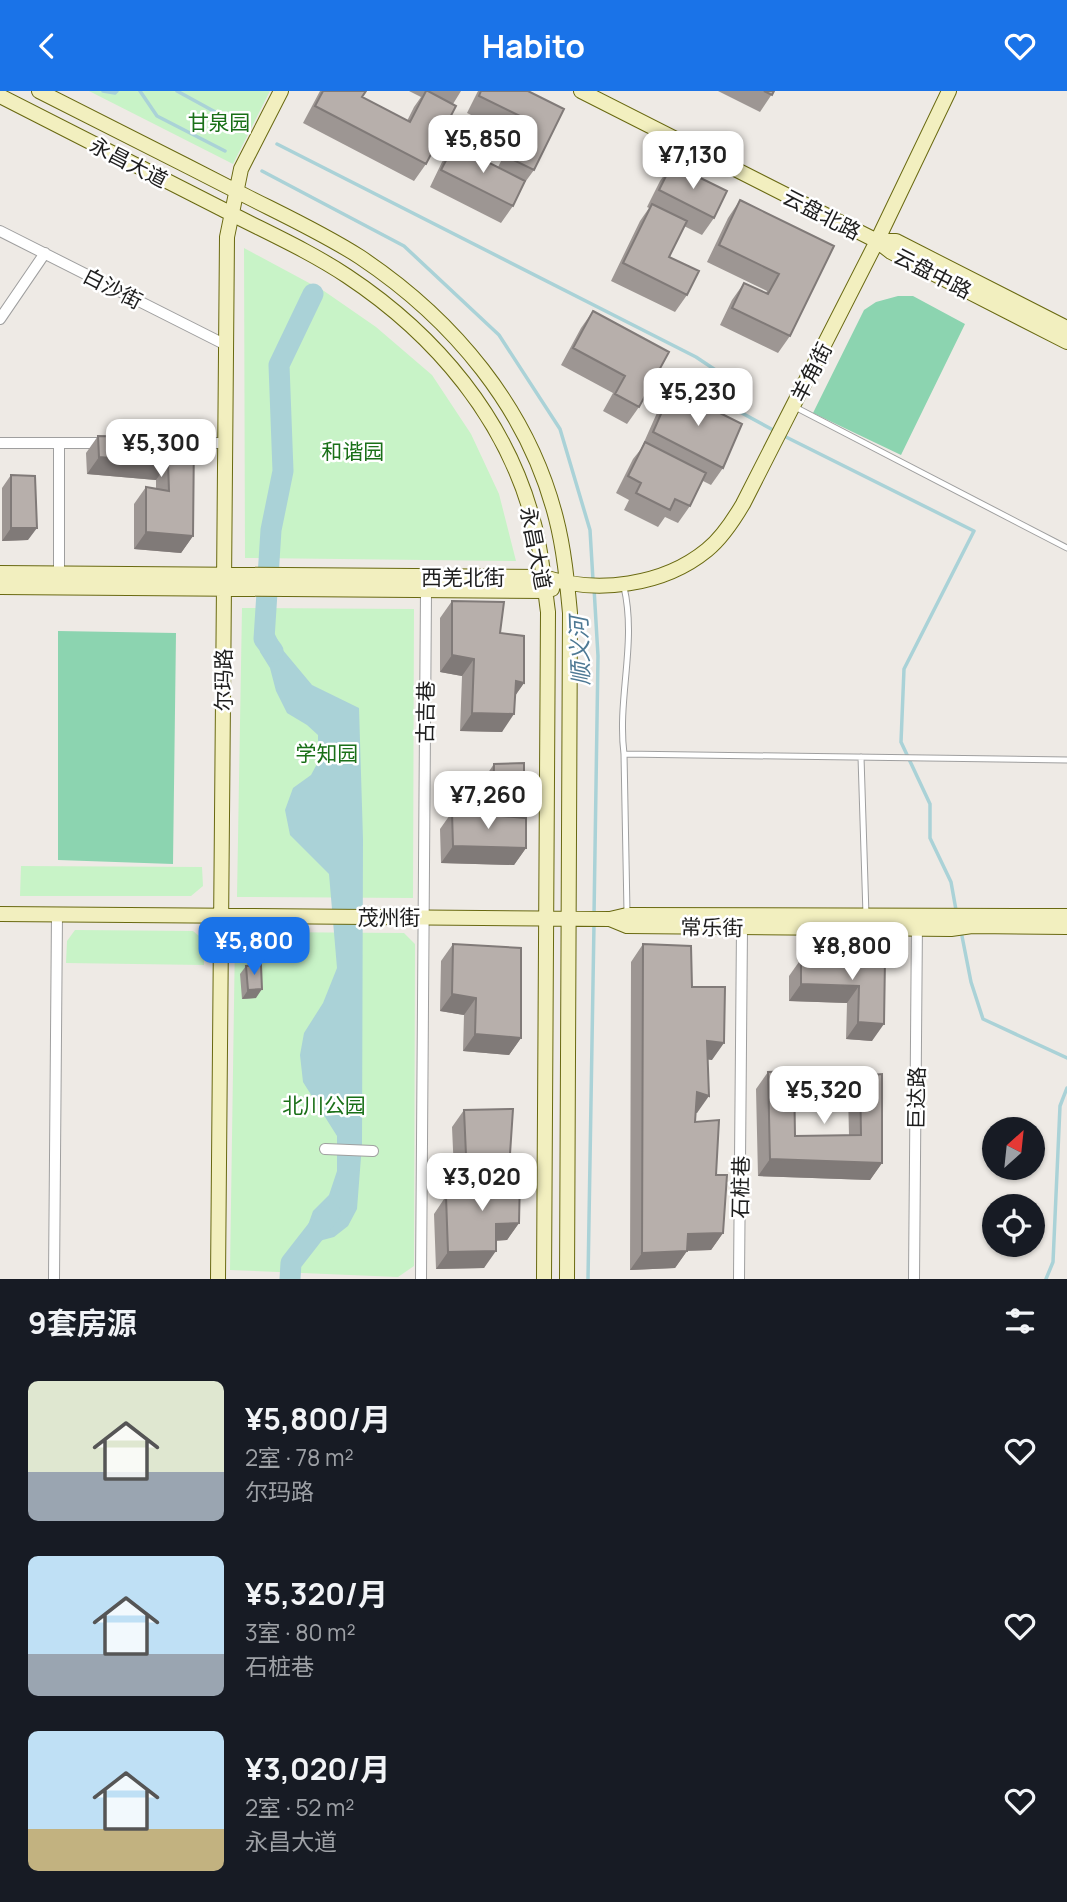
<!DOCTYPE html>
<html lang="zh">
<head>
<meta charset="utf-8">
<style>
  :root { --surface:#171b24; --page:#20242c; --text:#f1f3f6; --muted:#9ea1a6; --accent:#1a73e8 }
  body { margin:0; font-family:Manrope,"Noto Sans SC",sans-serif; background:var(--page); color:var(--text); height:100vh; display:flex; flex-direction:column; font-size:26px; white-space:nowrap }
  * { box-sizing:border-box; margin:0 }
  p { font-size:23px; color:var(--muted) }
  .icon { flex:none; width:38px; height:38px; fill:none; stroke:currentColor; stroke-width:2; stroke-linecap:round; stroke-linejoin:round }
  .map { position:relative; height:1188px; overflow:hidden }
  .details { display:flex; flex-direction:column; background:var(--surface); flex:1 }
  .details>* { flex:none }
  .needle { width:46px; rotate:27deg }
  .buttons { position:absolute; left:982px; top:1026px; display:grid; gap:14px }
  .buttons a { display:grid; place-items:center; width:63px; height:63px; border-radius:50%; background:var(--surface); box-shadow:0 2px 5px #0004; font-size:35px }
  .price { position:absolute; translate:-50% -60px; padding:0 16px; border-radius:14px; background:#fff; color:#222; font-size:23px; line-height:46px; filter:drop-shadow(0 2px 4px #0008) }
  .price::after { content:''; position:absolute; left:50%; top:42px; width:21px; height:16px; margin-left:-10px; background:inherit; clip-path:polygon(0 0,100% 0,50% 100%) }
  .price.selected { background:var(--accent); color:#fff }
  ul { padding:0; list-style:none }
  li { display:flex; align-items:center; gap:21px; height:175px; padding:0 28px }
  li span { display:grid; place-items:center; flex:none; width:196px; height:140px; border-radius:10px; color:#555 }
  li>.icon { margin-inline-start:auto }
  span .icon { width:84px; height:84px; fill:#fffc; stroke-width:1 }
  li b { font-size:30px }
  h2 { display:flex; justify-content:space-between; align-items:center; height:84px; padding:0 28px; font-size:30px }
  header { display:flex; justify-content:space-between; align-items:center; height:91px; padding:0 28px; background:var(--accent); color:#fff; font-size:32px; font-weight:700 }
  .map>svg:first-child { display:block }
</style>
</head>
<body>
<header><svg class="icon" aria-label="back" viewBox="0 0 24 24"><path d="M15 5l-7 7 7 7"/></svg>Habito<svg class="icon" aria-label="heart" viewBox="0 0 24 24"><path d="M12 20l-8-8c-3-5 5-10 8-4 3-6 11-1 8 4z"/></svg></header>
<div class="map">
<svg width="1067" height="1188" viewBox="0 0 1067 1188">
  <rect width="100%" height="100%" fill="#eeeae5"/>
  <path fill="#c8f3c7" d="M89,0H270L233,73Z
    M244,157L324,200L376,236L432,284L471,343L499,403L516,470L245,467Z
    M242,517L414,518L413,807L237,806Z
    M21,775L202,776L203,795L191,805H20Z
    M75,839L193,840L204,849V874L66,872L67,850Z
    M247,841L404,842L415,853L414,1175L398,1186L230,1179L235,847Z"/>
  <path fill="#8cd4b0" d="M898,205H913L965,233L901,364L813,322L864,219L876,211Z
    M58,540L176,542L173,773L58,769Z"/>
  <path fill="#aad2d7" d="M271,535L282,558L312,594L359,617L363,748L362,1053L357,1118L348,1135L334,1146L319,1150L307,1137L313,1120L329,1104L337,1080V1045L303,991L300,964L304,942L323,912L337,877L329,783L290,744L285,719L293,697L311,684L318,671V644L307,634L287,622L276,600L270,577L260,561L257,538Z"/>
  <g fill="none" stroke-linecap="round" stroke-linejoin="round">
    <path stroke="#aad2d7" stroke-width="3.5" d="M103,0L115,2L117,0
      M140,0L157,25L225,60
      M177,0L239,34
      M277,53L696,266L717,280L740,321L775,340
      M262,80L404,155L499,244L560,338L590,439L593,489
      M782,344L974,440L904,578L901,651L930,713V747L951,791L956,819
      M594,497L598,565L594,825
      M961,840L971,891L983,928L1067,967
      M588,1188L594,833
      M1046,1188L1053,1171L1060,1015L1067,997"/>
    <path stroke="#aad2d7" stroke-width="21" d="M273,560L264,548L271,439L283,380L279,274L313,203
      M290,1188L291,1172L330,1122"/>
    <g stroke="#9f9f9f" stroke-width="7">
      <path id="lane" d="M793,315L1067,457
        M624,496C637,552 617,607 624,663L627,821
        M624,663L1067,669
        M861,666L866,824"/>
    </g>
    <g stroke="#9f9f9f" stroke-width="12">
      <path id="street" d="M0,140L226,254
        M0,228L45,162
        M0,352H106
        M59,352V483
        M181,352H225
        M325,1058L373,1060
        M54,1188L57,823
        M421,1188L426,499
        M739,1188L742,836
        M914,1188L917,830"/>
    </g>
    <g stroke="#696911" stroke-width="16">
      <path id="secondary" d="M39,0C106,34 172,67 238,101C279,122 321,141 360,166C453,228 528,317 556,427C564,458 567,490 570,522L567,1188
        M581,0L877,150L891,161L1067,251
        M0,5C74,43 148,80 222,118C264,140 308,159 347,185C436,244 507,328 534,433C542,462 544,492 548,521L544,1188
        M877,150H896L1067,237
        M0,482L544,486C597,503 663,495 707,459C722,447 733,430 743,413L877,150L949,0
        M0,496L545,500L552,498
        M0,823L610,828L627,824L1067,825
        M610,828L627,835L951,838L972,835L1067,836
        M218,1188L227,146L241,78L281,0"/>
    </g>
    <use href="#lane" stroke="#fff" stroke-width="5"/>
    <use href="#street" stroke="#fff" stroke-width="10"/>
    <use href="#secondary" stroke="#f2efbf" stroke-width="14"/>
  </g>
  <path fill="#9d9693" d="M320,0H366L362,6L407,30L414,16L421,6L409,0H461L453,13L426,73L414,90L303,32Z
    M478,0H528L534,79L523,94L513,115L501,132L430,96L442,71L454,54L498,76L514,45L467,22Z
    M718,0H774L760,21Z
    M672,73L714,127L702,144L684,135L669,166L687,204L675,221L611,190L640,130L649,117L647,116L660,90Z
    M740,109L834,155L790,245L778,262L720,234L732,209L744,192L766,202L767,200L707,171L728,127Z
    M593,220L639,316L627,333L603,320L613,302L561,274L581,237Z
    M672,298L723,377L711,394L703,390L690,415L678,432L665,426L658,436L624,419L629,409L616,402L633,368L641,358L660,315Z
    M98,345L194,347L193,445L181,462L134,458V413L146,396L156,398V389L87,383L86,362Z
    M11,384L28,449L2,450V397Z
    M452,510L500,542L524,592L515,605L502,641L460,640L462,585L440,581V527Z
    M494,673L523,727L526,757L514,774L441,772L440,738L452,721L484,724L485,686Z
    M453,853L521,947L509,964L463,960L464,924L440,920L441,870Z
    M643,853L692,896L712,969L708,968L697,1022H696L695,1031L716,1084L723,1142L711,1159L687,1160L675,1177L630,1179L631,871Z
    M801,868H885L872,950L846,948L847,912L789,910V885Z
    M246,875L256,907L242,908L240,883Z
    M768,981L795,1045L849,1044L848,1002L860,985L882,1072L870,1089L758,1085L756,998Z
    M464,1019L498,1080L454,1081L452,1036Z
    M471,1085L519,1132L507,1149L496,1150L484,1177L436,1178L434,1123L446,1105H458L459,1102Z"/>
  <path fill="#807a78" d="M99,366L168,372L156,389L87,383Z
    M11,437H37L28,449L2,450Z
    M146,441L193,445L181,462L134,458Z
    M452,564L474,568L462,585L440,581Z
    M516,590L524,592L512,609Z
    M472,622L514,623L502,641L460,640Z
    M453,755L526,757L514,774L441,772Z
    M801,893L859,895L847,912L789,910Z
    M262,898L256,907L242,908L248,899Z
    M452,903L476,907L464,924L440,920Z
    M858,931L884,933L872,950L846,948Z
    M475,943L521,947L509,964L463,960Z
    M707,950L724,952L712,969L695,967Z
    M697,1001L709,1005L697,1022L685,1019Z
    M510,1063L498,1080L454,1081L466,1064Z
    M770,1068L882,1072L870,1089L758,1085Z
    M519,1132L507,1149L484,1150L496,1133Z
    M723,1142L711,1159L676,1160L688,1143Z
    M496,1160L484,1177L436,1178L448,1161Z
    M687,1160L675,1177L630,1179L642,1162Z"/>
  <path fill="#b7afab" stroke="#807a78" stroke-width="2" d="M323,0H366L362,6L410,31L426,0H428L456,15L426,73L315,15Z
    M481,0H528L564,18L534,79L507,66L526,28L479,5Z
    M764,0H774L772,4Z
    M454,54L525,90L513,115L441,79Z
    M672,73L727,100L714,127L659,99Z
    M740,109L834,155L790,245L732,217L744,192L768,203L779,183L719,154Z
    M652,113L687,130L669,166L699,180L687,204L623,172Z
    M593,220L669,261L639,316L615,303L625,285L573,257Z
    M672,298L742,333L723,377L653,341Z
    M98,345L194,347L193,445L146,441V396L169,400L168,372L99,366Z
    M645,351L706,382L690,415L675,408L670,419L636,402L641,392L628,385Z
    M11,384L35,385L37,437H11Z
    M452,510L504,511L500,542L524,545V592L516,590L514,623L472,622L474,568L452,564Z
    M524,672V725L493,724L494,673Z
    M452,721L526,727V757L453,755Z
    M453,853L521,857V947L475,943L476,907L452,903Z
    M643,853L691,855L692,896H725L724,952L707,950L709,1005L697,1001L695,1031L719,1029L716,1084H727L723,1142L688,1143L687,1160L642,1162Z
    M801,868H885L884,933L858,931L859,895L801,893Z
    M261,874L262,898L248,899L246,875Z
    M794,980L795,1045L861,1044L860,985L882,983V1072L770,1068L768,981Z
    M513,1018L510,1063L466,1064L464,1019Z
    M471,1085L520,1087L519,1132L496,1133V1160L448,1161L446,1105H469Z"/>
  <g text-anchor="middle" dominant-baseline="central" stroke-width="5" stroke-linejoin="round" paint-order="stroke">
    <g font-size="21" fill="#1a7018" stroke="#fff">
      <text x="219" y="31">甘泉园</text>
      <text x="353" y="360">和谐园</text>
      <text x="327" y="662">学知园</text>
      <text x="324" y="1014">北川公园</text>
    </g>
    <g font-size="21" fill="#1e1e1e" stroke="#fff">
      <text transform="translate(129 71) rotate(27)">永昌大道</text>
      <text transform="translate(822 123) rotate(27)">云盘北路</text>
      <text transform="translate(933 182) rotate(27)">云盘中路</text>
      <text transform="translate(113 197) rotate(27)">白沙街</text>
      <text transform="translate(811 281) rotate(-63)">羊角街</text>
      <text transform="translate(536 457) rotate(79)">永昌大道</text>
      <text x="463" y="486">西羌北街</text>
      <text transform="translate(223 589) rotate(-90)">尔玛路</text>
      <text transform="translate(425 621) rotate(-89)">古吉巷</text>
      <text x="389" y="826">茂州街</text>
      <text transform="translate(712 836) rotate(1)">常乐街</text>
      <text transform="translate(916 1007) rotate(-89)">巨达路</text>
      <text transform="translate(740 1096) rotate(-89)">石桩巷</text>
    </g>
    <g font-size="23" font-style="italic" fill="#4e7994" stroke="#fff">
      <text transform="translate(579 560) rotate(-92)">顺义河</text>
    </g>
  </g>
</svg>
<div class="buttons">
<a><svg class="needle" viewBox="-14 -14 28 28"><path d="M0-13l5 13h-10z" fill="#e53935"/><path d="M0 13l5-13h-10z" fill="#9ea1a6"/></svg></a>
<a><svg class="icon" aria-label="locate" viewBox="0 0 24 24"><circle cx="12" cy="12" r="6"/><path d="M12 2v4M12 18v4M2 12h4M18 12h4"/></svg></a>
</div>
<b class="price" style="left:483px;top:84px">¥5,850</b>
<b class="price" style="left:693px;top:100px">¥7,130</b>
<b class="price" style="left:698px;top:337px">¥5,230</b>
<b class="price" style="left:161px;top:388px">¥5,300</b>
<b class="price" style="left:488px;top:740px">¥7,260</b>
<b class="price selected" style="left:254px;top:886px">¥5,800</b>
<b class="price" style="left:852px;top:891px">¥8,800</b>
<b class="price" style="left:824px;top:1035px">¥5,320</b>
<b class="price" style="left:482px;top:1122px">¥3,020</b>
</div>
<section class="details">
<h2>9套房源<svg class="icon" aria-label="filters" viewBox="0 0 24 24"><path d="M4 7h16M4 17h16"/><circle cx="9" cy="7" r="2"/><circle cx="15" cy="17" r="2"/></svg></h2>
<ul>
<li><span style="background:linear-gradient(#dfe7d0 65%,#9aa5b1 0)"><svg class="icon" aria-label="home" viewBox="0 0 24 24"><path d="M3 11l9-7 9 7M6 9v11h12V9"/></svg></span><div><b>¥5,800/月</b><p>2室 · 78 m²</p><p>尔玛路</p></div><svg class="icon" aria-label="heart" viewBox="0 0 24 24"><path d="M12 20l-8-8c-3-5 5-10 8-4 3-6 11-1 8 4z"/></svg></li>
<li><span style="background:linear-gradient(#bfe0f5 70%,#9aa5b1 0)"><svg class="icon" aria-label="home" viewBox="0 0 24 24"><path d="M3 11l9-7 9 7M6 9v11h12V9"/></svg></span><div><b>¥5,320/月</b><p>3室 · 80 m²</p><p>石桩巷</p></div><svg class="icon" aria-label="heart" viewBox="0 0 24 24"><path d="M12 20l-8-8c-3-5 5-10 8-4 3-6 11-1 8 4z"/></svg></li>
<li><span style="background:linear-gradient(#bfe0f5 70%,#c2b280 0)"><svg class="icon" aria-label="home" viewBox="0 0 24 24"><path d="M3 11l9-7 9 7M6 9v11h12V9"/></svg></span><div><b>¥3,020/月</b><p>2室 · 52 m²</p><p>永昌大道</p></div><svg class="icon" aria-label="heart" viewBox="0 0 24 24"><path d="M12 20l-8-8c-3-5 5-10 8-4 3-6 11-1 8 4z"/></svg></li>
</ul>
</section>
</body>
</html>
